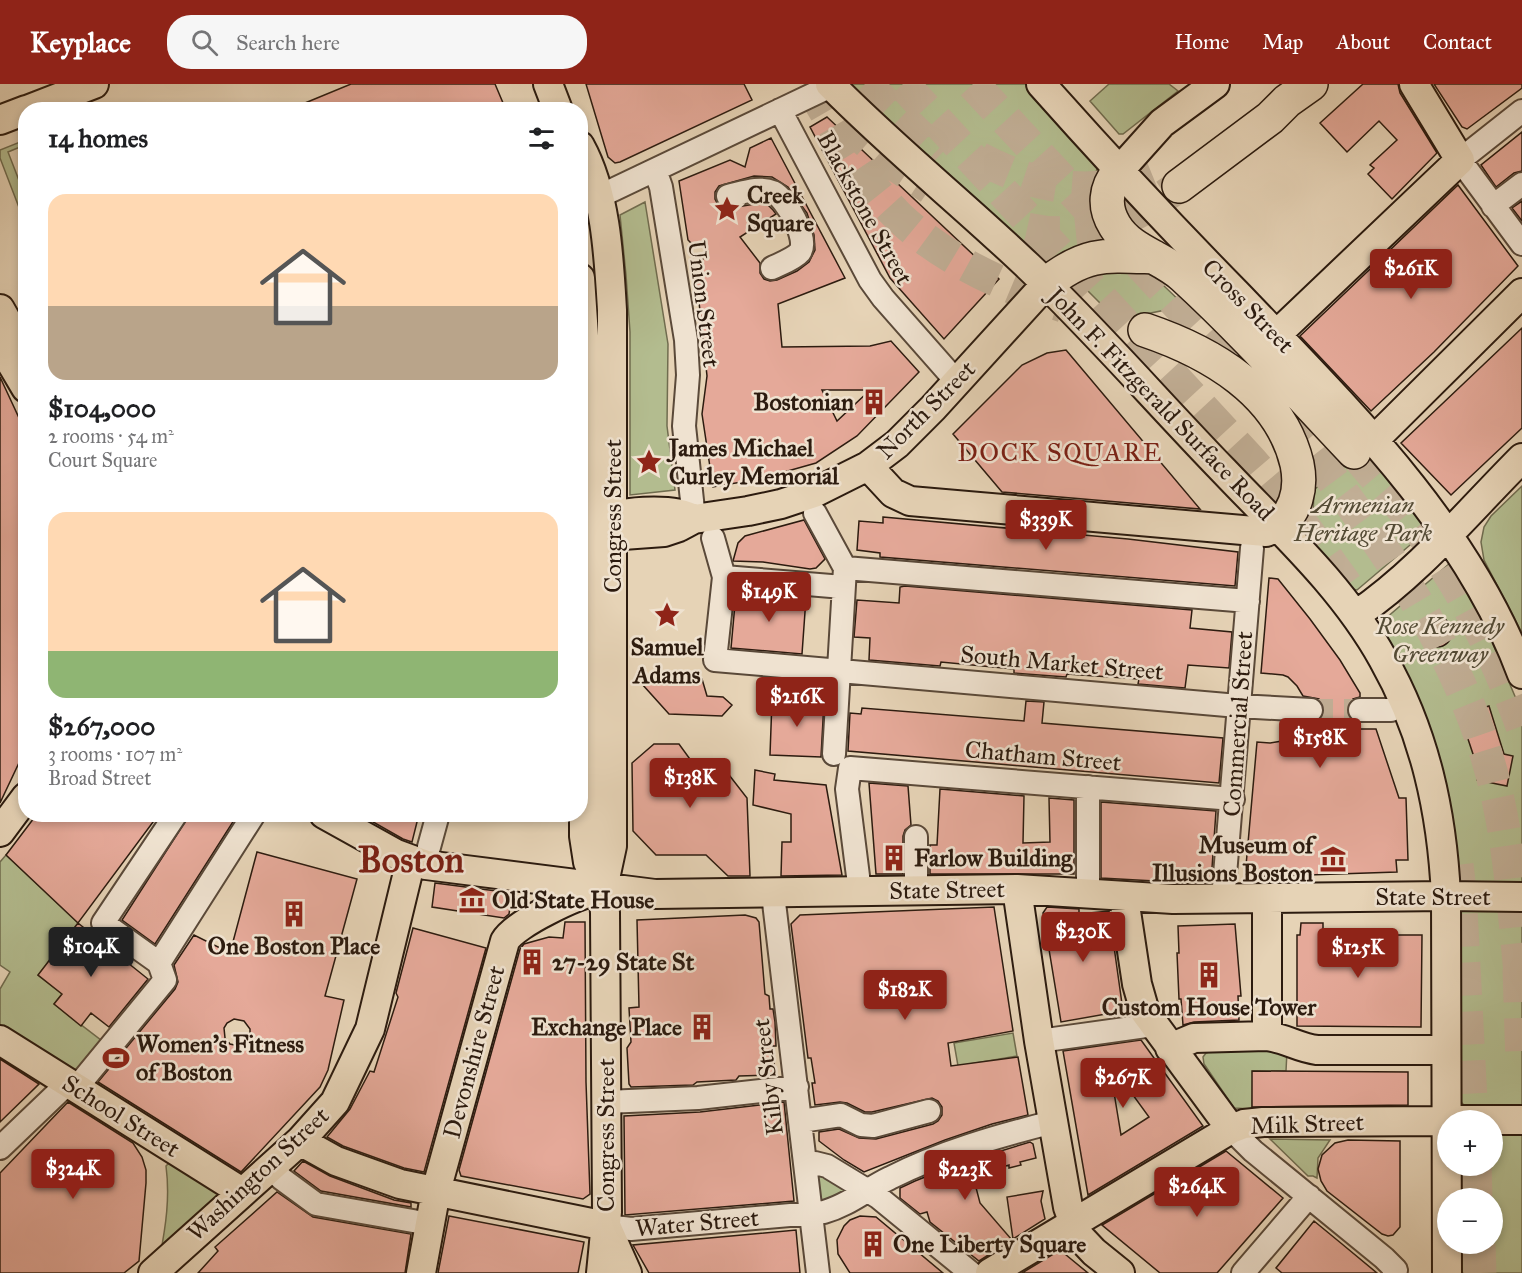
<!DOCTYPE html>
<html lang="en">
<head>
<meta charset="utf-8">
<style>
  :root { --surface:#fff; --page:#f6f6f6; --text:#202124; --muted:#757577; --accent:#8f2418 }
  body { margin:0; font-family:"IM FELL Great Primer",serif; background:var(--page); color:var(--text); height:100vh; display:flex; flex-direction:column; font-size:22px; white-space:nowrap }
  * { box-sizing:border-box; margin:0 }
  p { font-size:20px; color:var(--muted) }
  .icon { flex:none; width:33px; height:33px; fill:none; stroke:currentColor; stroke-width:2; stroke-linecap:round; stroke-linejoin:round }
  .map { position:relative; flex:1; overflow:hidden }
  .details { position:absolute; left:18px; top:18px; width:570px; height:720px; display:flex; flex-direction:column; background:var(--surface); border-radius:24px; box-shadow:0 3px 9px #0003 }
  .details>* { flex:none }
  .fabs { position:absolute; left:1437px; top:1026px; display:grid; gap:12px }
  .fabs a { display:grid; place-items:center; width:66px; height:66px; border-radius:50%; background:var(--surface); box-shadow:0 3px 9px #0003; font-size:30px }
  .price { position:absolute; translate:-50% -51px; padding:0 14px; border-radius:6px; background:var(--accent); color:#fff; font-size:20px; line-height:39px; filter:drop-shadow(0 2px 3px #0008) }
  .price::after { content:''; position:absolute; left:50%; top:36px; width:18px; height:14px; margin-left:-9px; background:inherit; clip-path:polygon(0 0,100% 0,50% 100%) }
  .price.on { background:#222; color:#fff }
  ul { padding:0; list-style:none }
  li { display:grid; align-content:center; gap:12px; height:318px; padding:0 30px }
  li span { display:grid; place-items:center; height:186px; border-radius:18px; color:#555 }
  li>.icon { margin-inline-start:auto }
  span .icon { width:108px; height:108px; fill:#fffc; stroke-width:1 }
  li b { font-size:26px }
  h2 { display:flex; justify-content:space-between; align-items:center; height:72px; padding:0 30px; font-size:26px }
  header { display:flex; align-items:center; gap:36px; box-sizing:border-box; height:84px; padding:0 30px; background:var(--accent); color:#fff }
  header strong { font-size:28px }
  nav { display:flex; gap:33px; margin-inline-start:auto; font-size:21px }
  .search { width:420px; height:54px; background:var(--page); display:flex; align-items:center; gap:15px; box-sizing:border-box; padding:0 21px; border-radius:24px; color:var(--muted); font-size:22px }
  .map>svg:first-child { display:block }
</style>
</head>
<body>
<header>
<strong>Keyplace</strong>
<div class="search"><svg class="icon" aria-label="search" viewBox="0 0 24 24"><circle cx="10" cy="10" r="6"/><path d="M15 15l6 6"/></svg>Search here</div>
<nav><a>Home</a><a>Map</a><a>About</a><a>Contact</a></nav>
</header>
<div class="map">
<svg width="1522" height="1189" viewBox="0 0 1522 1189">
  <rect width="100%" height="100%" fill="#e6d3b6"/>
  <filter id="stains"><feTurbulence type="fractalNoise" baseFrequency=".00333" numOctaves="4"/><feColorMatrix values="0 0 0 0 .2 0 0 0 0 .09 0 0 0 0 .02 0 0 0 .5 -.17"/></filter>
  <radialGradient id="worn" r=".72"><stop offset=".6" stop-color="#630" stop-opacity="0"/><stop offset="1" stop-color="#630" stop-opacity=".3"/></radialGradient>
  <path fill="#b3bc8f" stroke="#706c4f" stroke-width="1.5" d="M845,0H1029L1098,80L1093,102L1111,161L1055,179L1043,168L1036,179Z
    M1109,0H1169L1178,7L1123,50H1119L1090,17Z
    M25,56V61L8,68L25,112V126L23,128L20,126L0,74V66Z
    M645,118L668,260L667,342L675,406L630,411V248L626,191L620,131Z
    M1103,184L1143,188L1163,201L1185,222L1146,230L1143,234L1111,230L1079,198L1086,191Z
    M1363,360L1429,445L1357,506L1352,505L1308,455L1306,438L1308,432H1313L1314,406Z
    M1522,402V549L1484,476L1481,458L1484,443L1491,432Z
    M1449,480H1452L1476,520L1522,629V1189H1460V1160H1492V1114H1460L1459,1082H1492V1036H1465L1464,1021L1460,1017L1458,781L1378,541Z
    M6,771L78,839L38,891L62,910L54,920L106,960L81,993L0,943V905L10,888L0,881V778Z
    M1013,949L1017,972L958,982L954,959Z
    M1214,966L1287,967L1286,987H1253L1252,1025L1234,1024L1204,980L1203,973L1206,969Z
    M1270,1055L1330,1056L1318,1074L1317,1094L1313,1092H1308Z
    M172,1076L226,1107L160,1172C166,1141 170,1113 166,1082Z
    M820,1088L849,1106L821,1119L817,1093Z"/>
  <path fill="#e5a999" stroke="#2c1b0f" stroke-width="1.5" fill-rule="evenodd" d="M351,0H495L506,26H288Z
    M586,0H744L752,16L620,78L615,79L608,73Z
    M1363,0H1398L1400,9L1437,69L1392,115L1368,90L1374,84L1370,81L1397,56L1379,37L1347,68L1320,39Z
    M1434,0H1522V4L1467,45L1462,43Z
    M827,33L999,195L944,255L890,194L810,43Z
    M1522,48V87L1514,89L1496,103L1481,81Z
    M771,54L845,194L778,220L782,263L870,262L891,257L919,288L857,352L816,379L759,395L713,403L702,330L707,292L699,218L695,202L706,164L693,161L688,156L679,97L730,76L745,83L750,64ZM754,92L772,93L788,103L807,129L814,151L815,166L809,178L797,187L777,196L770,197L764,195L760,189V179L740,153L776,130L773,126L767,120L761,119L725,125L718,121L715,115V108L719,102ZM822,306H870L837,337Z
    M1458,101L1518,182L1434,268L1371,327L1300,252Z
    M1522,117V137L1512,124Z
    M1522,244V344L1451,411L1401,359Z
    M1066,266L1200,425L1002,408L953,350L1022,281L1047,269Z
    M0,293L26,349V664L0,719Z
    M883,433L1128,455L1238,468L1235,502L880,473V469L857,466L859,437L883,439Z
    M804,436L825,475L816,484L810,485L763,478L733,477L738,459L745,452Z
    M1269,494L1278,495L1310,535L1340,576L1360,609V613L1353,615L1348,620L1347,627L1349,633L1354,638L1360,639V645H1376L1399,714H1406L1408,776H1396L1397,788L1245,793L1257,658L1270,659L1288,656L1301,644L1303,639L1318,638L1323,633L1324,627L1323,620L1319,615L1303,612L1297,602L1288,593L1283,591L1261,589Z
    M905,502L1192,526L1190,544L1232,548L1229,584L1188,581L1185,604L1138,600L1139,595L1067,590L1066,593L1014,589V585L941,578L940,582L869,576L870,554L854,553L857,516L899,519L900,503Z
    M736,509L806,514L802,570L731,564Z
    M1422 548a15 15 0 1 1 30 0a15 15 0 1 1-30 0Z
    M652,592L702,595L707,612L723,613L732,621L722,632L669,630L642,600Z
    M772,616L824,618L821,673L770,671Z
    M1026,617L1044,618L1042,639L1223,654L1219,699L848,667L850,629L861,630L862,624L1024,637Z
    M1489,622L1504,670L1513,672L1507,702L1477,696L1483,671L1474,673L1460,631Z
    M654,660H679L692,678H719L747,714L750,792H728L706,771H656L633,747L632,679Z
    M755,686L775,690L774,696L826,701L842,791L781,792L782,758H791V730L753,721Z
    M869,699L908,702L911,741L905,746L903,752V790H876Z
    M940,705L1024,712L1023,759L1050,758L1049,714L1074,716V790H930V761H937Z
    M1101,718L1216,727L1211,798H1173L1101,794Z
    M37,730H159L78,839L6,771Z
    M190,730H238L155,860L122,836Z
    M359,730H419L412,758L403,755Z
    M257,768L357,795L325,912L344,916L328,986L320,1003L241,1088L98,998L175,905L178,898L174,881L194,851L230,869ZM234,935L244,937L250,945V954L247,958L239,962L230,960L225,954L224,944L227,939Z
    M435,799L512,809L509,830L504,834L432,823Z
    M994,823L1013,947L948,959L951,982L1018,973L1028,1031L992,1040L945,1056L864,1088L844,1076L819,1057V1048L839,1045L859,1054L876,1055L933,1040L938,1037L942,1031V1023L938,1017L932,1014L872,1028H865L847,1019L840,1018L815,1021L812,999H815L811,974H808L791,840L800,831Z
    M1047,823L1079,825V830L1109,827L1123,927L1061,938L1043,829Z
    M745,831L756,834L759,838L765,910L769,912L770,925H773L775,938L776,962H773L775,991L739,992L736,996L697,998L693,1001L631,1003L629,1000L627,964L631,958L629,924L639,923L637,836Z
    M565,838H585L586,998L590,1110L583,1115L461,1092L459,1086L520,865L524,860L549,853L563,854Z
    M78,839L148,895L109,943L91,929L81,942L54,920L62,910L38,891Z
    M1301,839H1323V851H1422L1421,943L1297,942V851H1300Z
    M1235,840L1241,912H1238L1239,936L1194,938L1183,941L1181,915H1179L1177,869H1179L1178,842Z
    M413,844L486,864L424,1088L404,1084L343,1062L327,1053L350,1025L370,987L374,988L398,913L396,909Z
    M1141,956L1203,1042L1088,1111L1063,967ZM1109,978L1149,1033L1121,1051Z
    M0,975L39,1000L0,1038Z
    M1252,987L1408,988V1021L1252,1023Z
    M68,1018L133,1059L142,1073L146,1086V1099L139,1177L124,1189H0V1089Z
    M784,1018L794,1117L625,1131L624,1032L700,1028Z
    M1348,1056L1400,1057V1143L1393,1151L1388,1152L1382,1150L1327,1107L1321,1097L1318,1085L1322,1071L1335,1059Z
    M1030,1058L1033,1060L1036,1074L1020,1078L1021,1081L1009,1084V1081L973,1092L980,1119L1012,1156L979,1177L930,1138L927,1128L920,1130L900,1114V1104L915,1097L955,1081Z
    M1226,1067L1283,1114L1217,1189H1160L1102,1141Z
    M303,1077L330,1092L394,1116L411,1119V1123L321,1107L294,1087Z
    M1043,1107L1041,1117L1045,1135L1013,1155L1007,1113Z
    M277,1108L313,1133L411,1150L405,1189H198L218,1167L215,1163Z
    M449,1132L584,1158L578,1189H438Z
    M860,1132L876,1133L943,1189H850L838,1170L837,1156L844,1142L850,1136Z
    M1314,1137L1342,1160L1377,1189H1282L1276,1184Z
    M796,1146L800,1189H649L633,1161Z
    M1060,1166L1088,1189H1022Z"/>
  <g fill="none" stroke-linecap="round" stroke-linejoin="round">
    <path stroke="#c1ae95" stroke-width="22" stroke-dasharray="22 11" stroke-linecap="butt" d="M1311,626H1360"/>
    <path stroke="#c1ae95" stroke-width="33" stroke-dasharray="33 16" stroke-linecap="butt" d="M809,0C836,44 861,96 899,133C943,175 1006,204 1063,222
      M865,0L940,71
      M903,0L1252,378L1287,419L1359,519
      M973,0L1241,289
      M843,37L888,76L930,104
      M979,74C1042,107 1100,116 1166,84
      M1027,145C1086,158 1132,136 1179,102
      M1282,334C1307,360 1328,390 1350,419C1411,501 1464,589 1491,687C1511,759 1514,835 1522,908
      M1354,368C1374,392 1396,416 1416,441C1462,502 1496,571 1522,642
      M1457,781L1460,806L1472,1036
      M1519,885L1522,979
      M1475,1082L1476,1114
      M1479,1160L1480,1189"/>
    <g stroke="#5a4939" stroke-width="26">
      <path id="minor" d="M780,26L870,196L883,214L957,298
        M1522,27L1460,76L1522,160
        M655,86L661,103L686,256L688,291L684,342L694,435
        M728,112C742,109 759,102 773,108C786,114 809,155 800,168C794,175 780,180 772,184
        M598,113L835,0
        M1493,122L1522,100
        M815,429L845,484L834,670
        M713,454L724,493L715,576L1238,622L1311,626
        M845,484L1248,517
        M724,493L843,503
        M1360,626H1391
        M176,730L103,839L159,879L254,730
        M916,753V807
        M429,763L438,730
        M860,808L847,705L850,684L1233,715
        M773,810L818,1189
        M1088,810V703
        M1223,815L1252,464
        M1039,957L1153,941
        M82,997L165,896L159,879
        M606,1018L698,1014L797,1003
        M801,1037L841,1031L861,1041L873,1042L929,1027
        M1231,1045L1253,1067L1384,1174L1396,1186L1394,1189
        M0,1064L68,999
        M806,1081L815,1079L827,1082L878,1113L971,1189
        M270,1083L282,1095L316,1120L430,1140
        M606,1142L631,1145L824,1128C849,1121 867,1105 890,1094C941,1068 998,1052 1053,1038
        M1243,1189L1309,1112"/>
    </g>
    <g stroke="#2c1b0f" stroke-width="32">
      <path id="major" d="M548,0L558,26
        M830,0C893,64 963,120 1028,182C1096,247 1158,319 1224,387C1281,447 1343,503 1383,575C1425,649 1442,728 1446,812L1447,1189
        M1041,0C1105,72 1171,143 1239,212C1346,324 1467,442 1522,590
        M27,26L94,0
        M0,36L26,26
        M580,62C606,109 609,174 612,226V762L603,804L605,829L607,1128L601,1189
        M1119,87L1162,39L1215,0
        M580,194L584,252V752L588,778L603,804
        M0,225L26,271
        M1276,251L1460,76L1414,0
        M0,260L26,304
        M1373,357L1522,209
        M868,382L893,409L910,417L1254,447L1266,448L1278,443
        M595,440C615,426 672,423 694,435
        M595,453L664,448L679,443L694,435L748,427L781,420L814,409L868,382L897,360L933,324L1046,200
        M1356,531C1419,488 1468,428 1522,374
        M324,730L396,770L426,781L655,810L1017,805L1173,815L1446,812L1522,813
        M0,748L26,713
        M1017,805L1039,957L1068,1123L1078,1151L1094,1168L1120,1189
        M1124,814L1137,900L1145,928L1231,1045
        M1267,815V952
        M0,956L242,1108
        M1170,964L1194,954L1267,952C1285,954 1299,964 1317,966H1446
        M1452,1036H1522
        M300,1057L336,1077L400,1100L606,1142
        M607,1144L627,1189
        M153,1189L300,1057L335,1018L370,945L411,776
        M421,1189L436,1107L505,857C515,839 577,811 598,806
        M990,1189L1231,1045L1244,1040L1263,1038L1448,1037"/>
    </g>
    <g stroke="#2c1b0f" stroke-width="36">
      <path id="highway" d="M1119,87C1105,104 1103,123 1115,142C1131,168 1163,173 1184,193C1244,248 1298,309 1354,368
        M1179,102L1270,34L1287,17L1311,0
        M1046,200C1086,168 1105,171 1154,173
        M1145,246C1210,268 1280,308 1297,380C1302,404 1296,427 1278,443"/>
    </g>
    <use href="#minor" stroke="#efe2d0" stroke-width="22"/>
    <use href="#major" stroke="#e6d3b6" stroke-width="28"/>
    <use href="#highway" stroke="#e6d3b6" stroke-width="33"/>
  </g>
  <defs>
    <g id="sight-bare" transform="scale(2.07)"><path d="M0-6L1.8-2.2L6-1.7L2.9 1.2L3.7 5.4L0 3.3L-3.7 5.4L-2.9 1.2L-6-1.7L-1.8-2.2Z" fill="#8f2418" stroke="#efe2d0" stroke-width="2.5" paint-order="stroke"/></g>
    <g id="building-bare" transform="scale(2.07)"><path d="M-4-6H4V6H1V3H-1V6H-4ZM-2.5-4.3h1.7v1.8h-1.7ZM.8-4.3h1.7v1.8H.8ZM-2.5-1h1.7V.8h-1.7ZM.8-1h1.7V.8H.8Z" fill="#8f2418" stroke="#efe2d0" stroke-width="2.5" paint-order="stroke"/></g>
    <g id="museum-bare" transform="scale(2.07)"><path d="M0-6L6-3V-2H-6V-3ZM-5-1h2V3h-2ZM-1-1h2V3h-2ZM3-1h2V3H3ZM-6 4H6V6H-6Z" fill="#8f2418" stroke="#efe2d0" stroke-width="2.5" paint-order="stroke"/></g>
    <g id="stadium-bare" transform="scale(2.07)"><path d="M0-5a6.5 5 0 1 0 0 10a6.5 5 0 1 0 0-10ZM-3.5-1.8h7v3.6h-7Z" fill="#8f2418" stroke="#efe2d0" stroke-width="2.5" paint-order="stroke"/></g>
  </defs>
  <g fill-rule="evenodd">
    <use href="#sight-bare" x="727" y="125"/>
    <use href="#building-bare" x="874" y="318"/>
    <use href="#sight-bare" x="649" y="378"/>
    <use href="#sight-bare" x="667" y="531"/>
    <use href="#building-bare" x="894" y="774"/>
    <use href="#museum-bare" x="1333" y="775"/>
    <use href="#museum-bare" x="472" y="816"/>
    <use href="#building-bare" x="294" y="830"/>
    <use href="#building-bare" x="532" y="878"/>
    <use href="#building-bare" x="1209" y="891"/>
    <use href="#building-bare" x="702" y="943"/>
    <use href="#stadium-bare" x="116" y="974"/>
    <use href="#building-bare" x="873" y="1160"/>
  </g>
  <g text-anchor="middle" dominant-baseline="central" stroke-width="5" stroke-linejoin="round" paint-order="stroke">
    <g font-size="24" font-weight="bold" fill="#2c1b0f" stroke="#efe2d0" text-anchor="start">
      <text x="747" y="111">Creek<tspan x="747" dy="28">Square</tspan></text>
      <text x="854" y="318" text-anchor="end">Bostonian</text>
      <text x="669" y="364">James Michael<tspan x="669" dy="28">Curley Memorial</tspan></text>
      <text x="667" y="563" text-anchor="middle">Samuel<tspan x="667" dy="28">Adams</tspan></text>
      <text x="1313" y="761" text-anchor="end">Museum of<tspan x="1313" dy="28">Illusions Boston</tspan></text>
      <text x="914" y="774">Farlow Building</text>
      <text x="492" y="816">Old State House</text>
      <text x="294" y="862" text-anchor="middle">One Boston Place</text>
      <text x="552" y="878">27-29 State St</text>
      <text x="1209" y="923" text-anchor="middle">Custom House Tower</text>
      <text x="682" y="943" text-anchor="end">Exchange Place</text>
      <text x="136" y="960">Women's Fitness<tspan x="136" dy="28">of Boston</tspan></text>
      <text x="893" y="1160">One Liberty Square</text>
    </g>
    <g font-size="24" fill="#2c1b0f" stroke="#efe2d0">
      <text transform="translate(865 124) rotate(61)">Blackstone Street</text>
      <text transform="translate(704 220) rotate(83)">Union Street</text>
      <text transform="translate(1248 222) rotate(46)">Cross Street</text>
      <text transform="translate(1161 320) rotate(46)">John F. Fitzgerald Surface Road</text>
      <text transform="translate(926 326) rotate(-45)">North Street</text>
      <text transform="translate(613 432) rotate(-90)">Congress Street</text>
      <text transform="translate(1062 579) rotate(5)">South Market Street</text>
      <text transform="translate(1238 640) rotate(-86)">Commercial Street</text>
      <text transform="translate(1043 672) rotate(5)">Chatham Street</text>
      <text transform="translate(947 806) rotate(-1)">State Street</text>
      <text x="1433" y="813">State Street</text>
      <text transform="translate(474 968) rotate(-75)">Devonshire Street</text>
      <text transform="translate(768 993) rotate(-97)">Kilby Street</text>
      <text transform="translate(121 1032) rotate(32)">School Street</text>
      <text transform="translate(1307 1040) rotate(-2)">Milk Street</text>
      <text transform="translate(606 1051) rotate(-90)">Congress Street</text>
      <text transform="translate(258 1090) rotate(-43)">Washington Street</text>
      <text transform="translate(697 1139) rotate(-5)">Water Street</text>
    </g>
    <g font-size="24" font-style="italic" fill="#544b35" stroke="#efe2d0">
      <text x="1363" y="421">Armenian<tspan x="1363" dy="28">Heritage Park</tspan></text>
      <text x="1440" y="542">Rose Kennedy<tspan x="1440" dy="28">Greenway</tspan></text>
    </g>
    <g font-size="26" letter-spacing="1.5" fill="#7a1f14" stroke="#efe2d0">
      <text x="1060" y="368">DOCK SQUARE</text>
    </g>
    <g font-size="36" font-weight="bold" fill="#7a1f14" stroke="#efe2d0">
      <text x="411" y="776">Boston</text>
    </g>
  </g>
  <rect width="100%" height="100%" filter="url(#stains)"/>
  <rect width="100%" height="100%" fill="url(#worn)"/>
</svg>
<div class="fabs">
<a>+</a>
<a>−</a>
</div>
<b class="price" style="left:1411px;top:216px">$261K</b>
<b class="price" style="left:1046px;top:467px">$339K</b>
<b class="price" style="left:769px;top:539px">$149K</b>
<b class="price" style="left:797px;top:644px">$216K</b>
<b class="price" style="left:1320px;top:685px">$158K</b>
<b class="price" style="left:690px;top:725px">$138K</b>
<b class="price" style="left:1083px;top:879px">$230K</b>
<b class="price on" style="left:91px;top:894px">$104K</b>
<b class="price" style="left:1358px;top:895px">$125K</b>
<b class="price" style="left:905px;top:937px">$182K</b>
<b class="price" style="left:1123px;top:1025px">$267K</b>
<b class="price" style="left:73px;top:1116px">$324K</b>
<b class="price" style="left:965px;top:1117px">$223K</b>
<b class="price" style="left:1197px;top:1134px">$264K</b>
<section class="details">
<h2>14 homes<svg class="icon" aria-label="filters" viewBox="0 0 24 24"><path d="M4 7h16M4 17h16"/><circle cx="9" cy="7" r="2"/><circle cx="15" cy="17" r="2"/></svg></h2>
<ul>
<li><span style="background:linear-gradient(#ffd9b3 60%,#b9a48a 0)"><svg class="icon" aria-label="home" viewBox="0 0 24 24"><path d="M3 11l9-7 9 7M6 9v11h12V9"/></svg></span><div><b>$104,000</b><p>2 rooms · 54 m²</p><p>Court Square</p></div></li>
<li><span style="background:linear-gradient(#ffd9b3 75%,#8fb573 0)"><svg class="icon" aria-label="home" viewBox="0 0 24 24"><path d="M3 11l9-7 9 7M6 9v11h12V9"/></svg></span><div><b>$267,000</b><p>3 rooms · 107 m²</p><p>Broad Street</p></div></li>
</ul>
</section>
</div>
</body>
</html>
